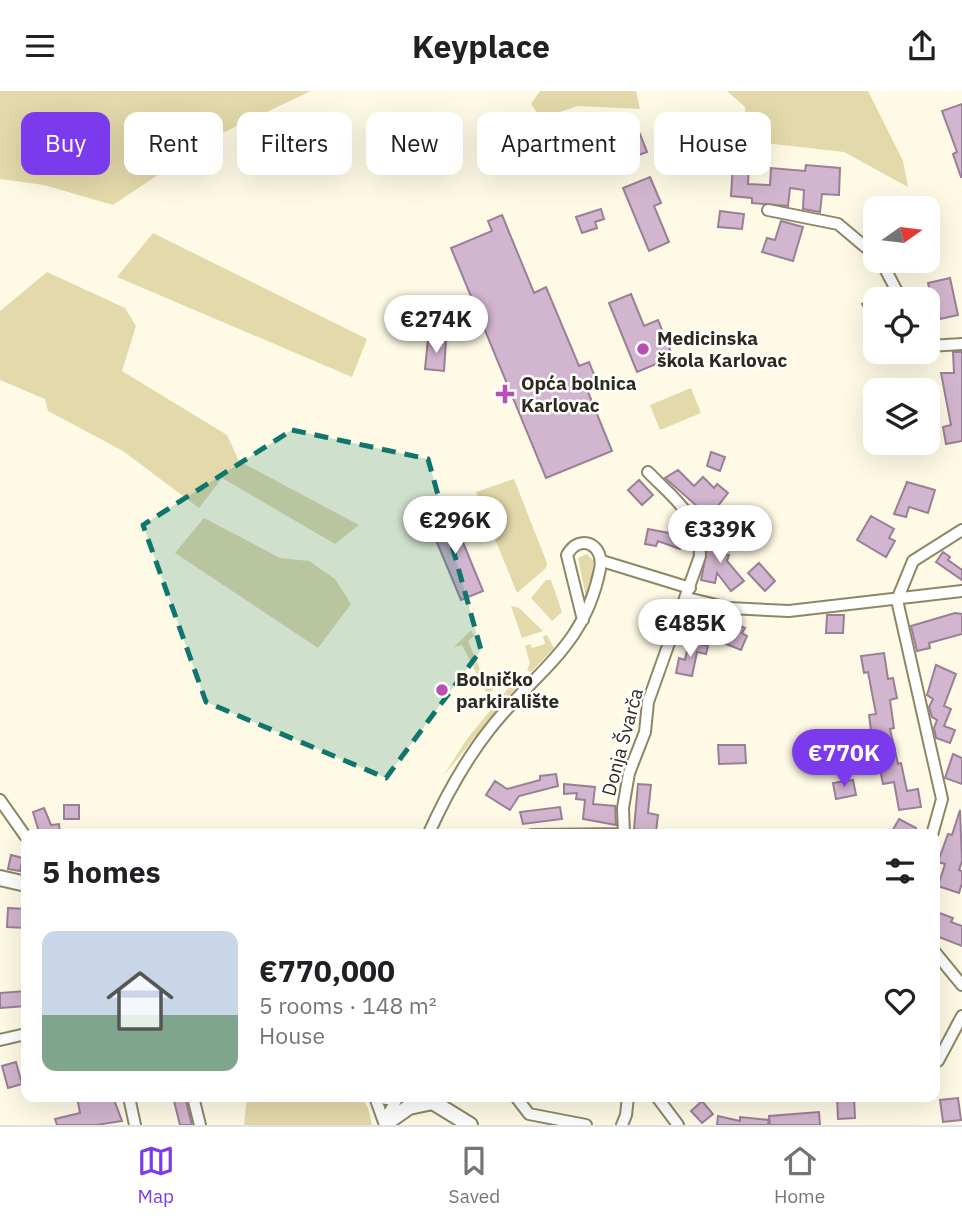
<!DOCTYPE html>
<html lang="en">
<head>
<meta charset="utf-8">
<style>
  :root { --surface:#fff; --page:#f6f6f6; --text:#202124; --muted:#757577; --line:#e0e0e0; --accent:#7c3aed }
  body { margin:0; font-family:"IBM Plex Sans",sans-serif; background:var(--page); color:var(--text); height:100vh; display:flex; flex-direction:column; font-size:26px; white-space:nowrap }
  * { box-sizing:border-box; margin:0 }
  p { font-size:23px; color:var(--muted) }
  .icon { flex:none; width:38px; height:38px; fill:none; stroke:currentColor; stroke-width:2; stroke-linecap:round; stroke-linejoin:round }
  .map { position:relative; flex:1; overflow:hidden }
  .panel { position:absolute; left:21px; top:738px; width:919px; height:273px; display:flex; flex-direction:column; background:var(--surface); border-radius:14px; box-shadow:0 7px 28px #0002 }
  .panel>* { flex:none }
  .guide { position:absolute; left:21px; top:21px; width:920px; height:63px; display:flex; gap:14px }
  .needle { width:46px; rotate:76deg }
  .fabs { position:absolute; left:863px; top:105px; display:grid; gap:14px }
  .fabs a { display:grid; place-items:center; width:77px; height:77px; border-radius:14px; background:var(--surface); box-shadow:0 7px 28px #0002; font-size:35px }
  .price { position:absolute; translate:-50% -60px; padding:0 16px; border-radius:24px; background:#fff; color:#222; font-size:23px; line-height:46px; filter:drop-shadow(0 2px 4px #0008) }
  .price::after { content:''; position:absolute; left:50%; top:42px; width:21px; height:16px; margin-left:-10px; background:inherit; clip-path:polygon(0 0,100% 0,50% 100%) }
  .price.selected { background:var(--accent); color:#fff }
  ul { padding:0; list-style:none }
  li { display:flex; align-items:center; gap:21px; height:175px; padding:0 21px }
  li span { display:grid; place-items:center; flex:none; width:196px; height:140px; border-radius:14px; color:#555 }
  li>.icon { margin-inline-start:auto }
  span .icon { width:84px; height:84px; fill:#fffc; stroke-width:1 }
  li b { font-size:30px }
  h2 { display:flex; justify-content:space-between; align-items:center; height:84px; padding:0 21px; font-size:30px }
  .chip { padding:0 24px; border-radius:14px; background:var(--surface); box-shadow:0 7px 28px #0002; font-size:24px; line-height:63px }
  .chip.selected { background:var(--accent); color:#fff }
  header { display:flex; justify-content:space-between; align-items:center; height:91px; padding:0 21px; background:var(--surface); font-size:32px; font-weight:800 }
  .dock { display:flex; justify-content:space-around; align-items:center; height:98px; border-top:2px solid var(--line); background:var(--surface); font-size:19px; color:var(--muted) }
  .dock a { display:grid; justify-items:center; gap:4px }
  .dock .selected { color:var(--accent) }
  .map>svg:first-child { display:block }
</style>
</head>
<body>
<header><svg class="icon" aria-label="menu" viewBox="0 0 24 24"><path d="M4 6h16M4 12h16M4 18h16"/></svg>Keyplace<svg class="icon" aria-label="share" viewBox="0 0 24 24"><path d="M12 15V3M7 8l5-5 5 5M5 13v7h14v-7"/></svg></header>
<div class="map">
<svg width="962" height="1034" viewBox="0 0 962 1034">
  <rect width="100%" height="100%" fill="#fffae5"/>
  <path fill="#e4d9aa" d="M0,0H311L216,45L113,114L44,94L0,88Z
    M540,0H636L640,18L578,15L541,27L531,13Z
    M727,0H868L903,70L908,96L844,61L747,50L745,16Z
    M153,142L367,248L352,286L117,186Z
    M47,181L125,217L136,235L122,280L227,344L239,370L359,434L335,453L222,387L199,417L123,360L48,320L45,308L0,289V220Z
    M691,297L701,322L660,339L650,314Z
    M514,388L547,472L546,477L517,502L476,401Z
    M204,427L280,467L309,470L335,488L351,513L318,557L175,462Z
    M587,463L594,470L587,511L578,467Z
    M546,489H551L562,521L552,530L531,507Z
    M511,515L519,517L543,540L522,547Z
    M471,539L474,545L468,550L489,598L495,595L484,611L482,609L487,603L462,554L454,556Z
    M547,544L554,557L531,581L527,579L530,572L525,555L530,553L532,557L545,553L543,545Z
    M516,588H520V592L444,684L467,648Z
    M247,1006H361L368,1017L372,1034H244Z"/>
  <path fill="#d2b5ce" stroke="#9a7f97" stroke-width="2" d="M962,13V86H961L953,63L957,61L942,20Z
    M640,43L647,61L639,64L631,46Z
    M613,55L619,74L594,83L587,63Z
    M733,72L749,73L748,93L770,94L771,77L805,80L806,74L840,77L839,104L822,103L820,121L803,118L804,99L790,97L788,115L752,112V107L731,105Z
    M650,86L661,112L654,115L669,151L649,160L623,97Z
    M865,114H875V134L864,133Z
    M601,118L604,128L595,131L597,137L582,142L576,126Z
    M720,120L744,123L742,138L718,136Z
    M502,124L534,202L546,196L579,275L589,271L597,291L586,296L612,360L546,387L451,157L492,140L488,130Z
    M781,130L803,136L793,170L762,161L767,147L775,149Z
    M950,187L958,224L940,228L937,214L933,215L928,192Z
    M631,203L644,235L658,229L673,266L637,281L609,212Z
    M875,206V223L869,226L862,213Z
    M428,248L446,249L444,280L425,278Z
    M953,261H962V350L946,353L943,336L951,334L941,282H954Z
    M711,361L725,366L720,380L707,375Z
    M678,379L694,395L703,386L714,397L717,393L728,402L707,429L696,418L698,416L665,387Z
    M639,389L653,404L642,414L628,399Z
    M907,391L935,399L928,422L909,416L906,426L894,423Z
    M450,420L483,500L461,509L428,430Z
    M871,425L894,438L889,447L895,450L886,466L857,449Z
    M648,438L685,445L680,458L658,450L656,455L645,453Z
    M720,441L729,443L724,463L729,464L727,470L744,490L731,500L717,482L715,492L701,489L708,453L717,455Z
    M943,461L950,466L948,469L962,479V489L936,471Z
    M759,472L775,490L765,500L748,482Z
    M690,518L703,523L698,536L685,531Z
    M955,522L962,523V543L929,552L930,557L917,560L911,535Z
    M827,524H844L843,542H826Z
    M729,530L745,537L742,542L747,545L741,559L726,553L729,548L723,545Z
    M689,550L708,555L706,563L697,561L692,585L676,582L679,567L685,569Z
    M884,562L888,588L893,587L897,607L890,609L894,637L890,638L898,673L901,672L907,700L918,698L921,716L899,719L894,691L883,693L878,668L875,669L869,624L876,623L868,581L864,582L861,565Z
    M936,574L956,583L944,615L951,618L944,635L955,639L950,652L936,647L934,637L937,629L932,626L929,616L933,608L927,604Z
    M718,654H745L746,672L719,673Z
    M953,663L962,667V693L945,687Z
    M556,683L558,695L519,705L510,719L486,704L495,690L507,698L540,689V685Z
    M853,689L856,704L836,708L833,692Z
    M564,693L595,696L593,713L615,715L616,734L583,728L585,709L576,708L577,702L564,703Z
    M638,693L651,694L648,722L658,724L656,741L634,738Z
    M64,714H79V728H64Z
    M560,716L562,728L523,733L520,721Z
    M44,717L51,734L59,733L60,744H40L33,721Z
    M960,719L962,770L959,779L962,780V792L959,802L938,795L945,773L938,771L948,743L952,744Z
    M899,728L916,737L913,744H890Z
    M11,764L23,767L20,780L8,778Z
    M8,817L26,818V837L7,836Z
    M934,820L953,827L951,831L962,835V855L934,844Z
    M26,900V915L0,917V902Z
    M16,971L22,993L8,997L2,975Z
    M77,1006H113L122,1030L96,1034H57L55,1028L80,1022Z
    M173,1006H185L192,1034H180Z
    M837,1006H854L855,1027L838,1028Z
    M958,1007L961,1029L943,1031L940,1009Z
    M702,1010L713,1023L702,1032L691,1020Z
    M819,1021L820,1034H770L769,1025Z
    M718,1025L740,1030V1026L769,1029L768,1034H717Z"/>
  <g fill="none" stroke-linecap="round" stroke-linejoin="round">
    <g stroke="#8e8766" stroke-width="14">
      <path id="minor" d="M768,119L838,133L875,164
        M881,170L901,208
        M928,252L929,255L962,253
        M602,470L690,497
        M687,507L729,517L789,520L962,500
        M0,709L26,746
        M428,744C445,706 464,671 490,638C536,579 584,558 600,478C605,454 580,441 567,464L583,529
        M532,744L624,743
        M624,744L623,717L629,682L645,641L648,611L700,465C700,424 674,408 648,381
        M932,744L942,708L897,509L913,470L962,439
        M934,860L962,894
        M0,949L26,943
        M938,970L962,925
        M129,1006L135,1034
        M193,1006L200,1034
        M375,1006L385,1034
        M516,1006L529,1023L586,1034
        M657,1006L678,1034
        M389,1034V1022L398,1006
        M622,1034L626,1024L628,1006"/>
    </g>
    <g stroke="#8e8766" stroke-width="18">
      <path id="major" d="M0,787L26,793
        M386,1006H393
        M416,1006L436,1013L470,1034
        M389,1030L409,1016L428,1012"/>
    </g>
    <use href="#minor" stroke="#fff" stroke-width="10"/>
    <use href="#major" stroke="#fff" stroke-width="14"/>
  </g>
  <path fill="#0f766e" fill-opacity="0.2" stroke="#0f766e" stroke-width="5" stroke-dasharray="14 9" stroke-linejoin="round" d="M292,339L428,368L481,559L386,687L206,611L143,434Z"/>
  <g fill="#b84fb2" stroke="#fff" stroke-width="2.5">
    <circle cx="643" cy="258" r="7"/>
    <path d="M501.5 292.5h7v7h7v7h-7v7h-7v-7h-7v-7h7z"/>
    <circle cx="442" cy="599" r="7"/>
  </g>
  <g text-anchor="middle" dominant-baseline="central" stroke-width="5" stroke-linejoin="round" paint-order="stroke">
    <g font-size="19" font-weight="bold" fill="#2e2a1d" stroke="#fff" text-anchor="start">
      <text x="657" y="247">Medicinska<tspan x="657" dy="22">škola Karlovac</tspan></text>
      <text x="521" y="292">Opća bolnica<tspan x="521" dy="22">Karlovac</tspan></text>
      <text x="456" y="588">Bolničko<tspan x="456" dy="22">parkiralište</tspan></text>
    </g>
    <g font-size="19" fill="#2e2a1d" stroke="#fff">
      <text transform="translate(622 651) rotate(-75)">Donja Švarča</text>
    </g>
  </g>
</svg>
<div class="fabs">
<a><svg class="needle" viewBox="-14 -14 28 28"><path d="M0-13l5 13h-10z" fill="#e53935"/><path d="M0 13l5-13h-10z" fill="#757577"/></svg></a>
<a><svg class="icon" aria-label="locate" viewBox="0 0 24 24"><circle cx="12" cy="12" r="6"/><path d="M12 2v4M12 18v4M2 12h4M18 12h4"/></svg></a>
<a><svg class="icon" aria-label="layers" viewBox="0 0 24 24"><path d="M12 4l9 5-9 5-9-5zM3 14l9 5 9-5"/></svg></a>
</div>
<b class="price" style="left:436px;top:264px">€274K</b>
<b class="price" style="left:455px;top:465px">€296K</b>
<b class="price" style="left:720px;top:474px">€339K</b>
<b class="price" style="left:690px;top:568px">€485K</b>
<b class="price selected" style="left:844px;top:698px">€770K</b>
<div class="guide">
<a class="chip selected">Buy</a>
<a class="chip">Rent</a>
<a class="chip">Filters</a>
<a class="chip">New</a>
<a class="chip">Apartment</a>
<a class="chip">House</a>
</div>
<section class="panel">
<h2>5 homes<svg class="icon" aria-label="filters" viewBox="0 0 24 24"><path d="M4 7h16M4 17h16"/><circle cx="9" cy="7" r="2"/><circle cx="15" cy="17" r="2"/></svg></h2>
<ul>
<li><span style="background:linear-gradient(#c9d6e8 60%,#7fa58c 0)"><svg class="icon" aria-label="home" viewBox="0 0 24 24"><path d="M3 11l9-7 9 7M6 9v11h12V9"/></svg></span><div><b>€770,000</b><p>5 rooms · 148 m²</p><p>House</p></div><svg class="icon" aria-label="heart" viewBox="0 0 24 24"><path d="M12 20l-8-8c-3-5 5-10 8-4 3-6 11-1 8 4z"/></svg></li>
</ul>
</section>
</div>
<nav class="dock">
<a class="selected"><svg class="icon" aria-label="map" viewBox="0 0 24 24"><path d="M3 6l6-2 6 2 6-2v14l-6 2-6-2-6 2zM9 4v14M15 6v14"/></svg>Map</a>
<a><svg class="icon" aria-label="saved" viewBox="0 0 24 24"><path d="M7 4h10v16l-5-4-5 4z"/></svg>Saved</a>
<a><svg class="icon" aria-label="home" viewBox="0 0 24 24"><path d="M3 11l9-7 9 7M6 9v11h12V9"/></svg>Home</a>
</nav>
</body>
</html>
